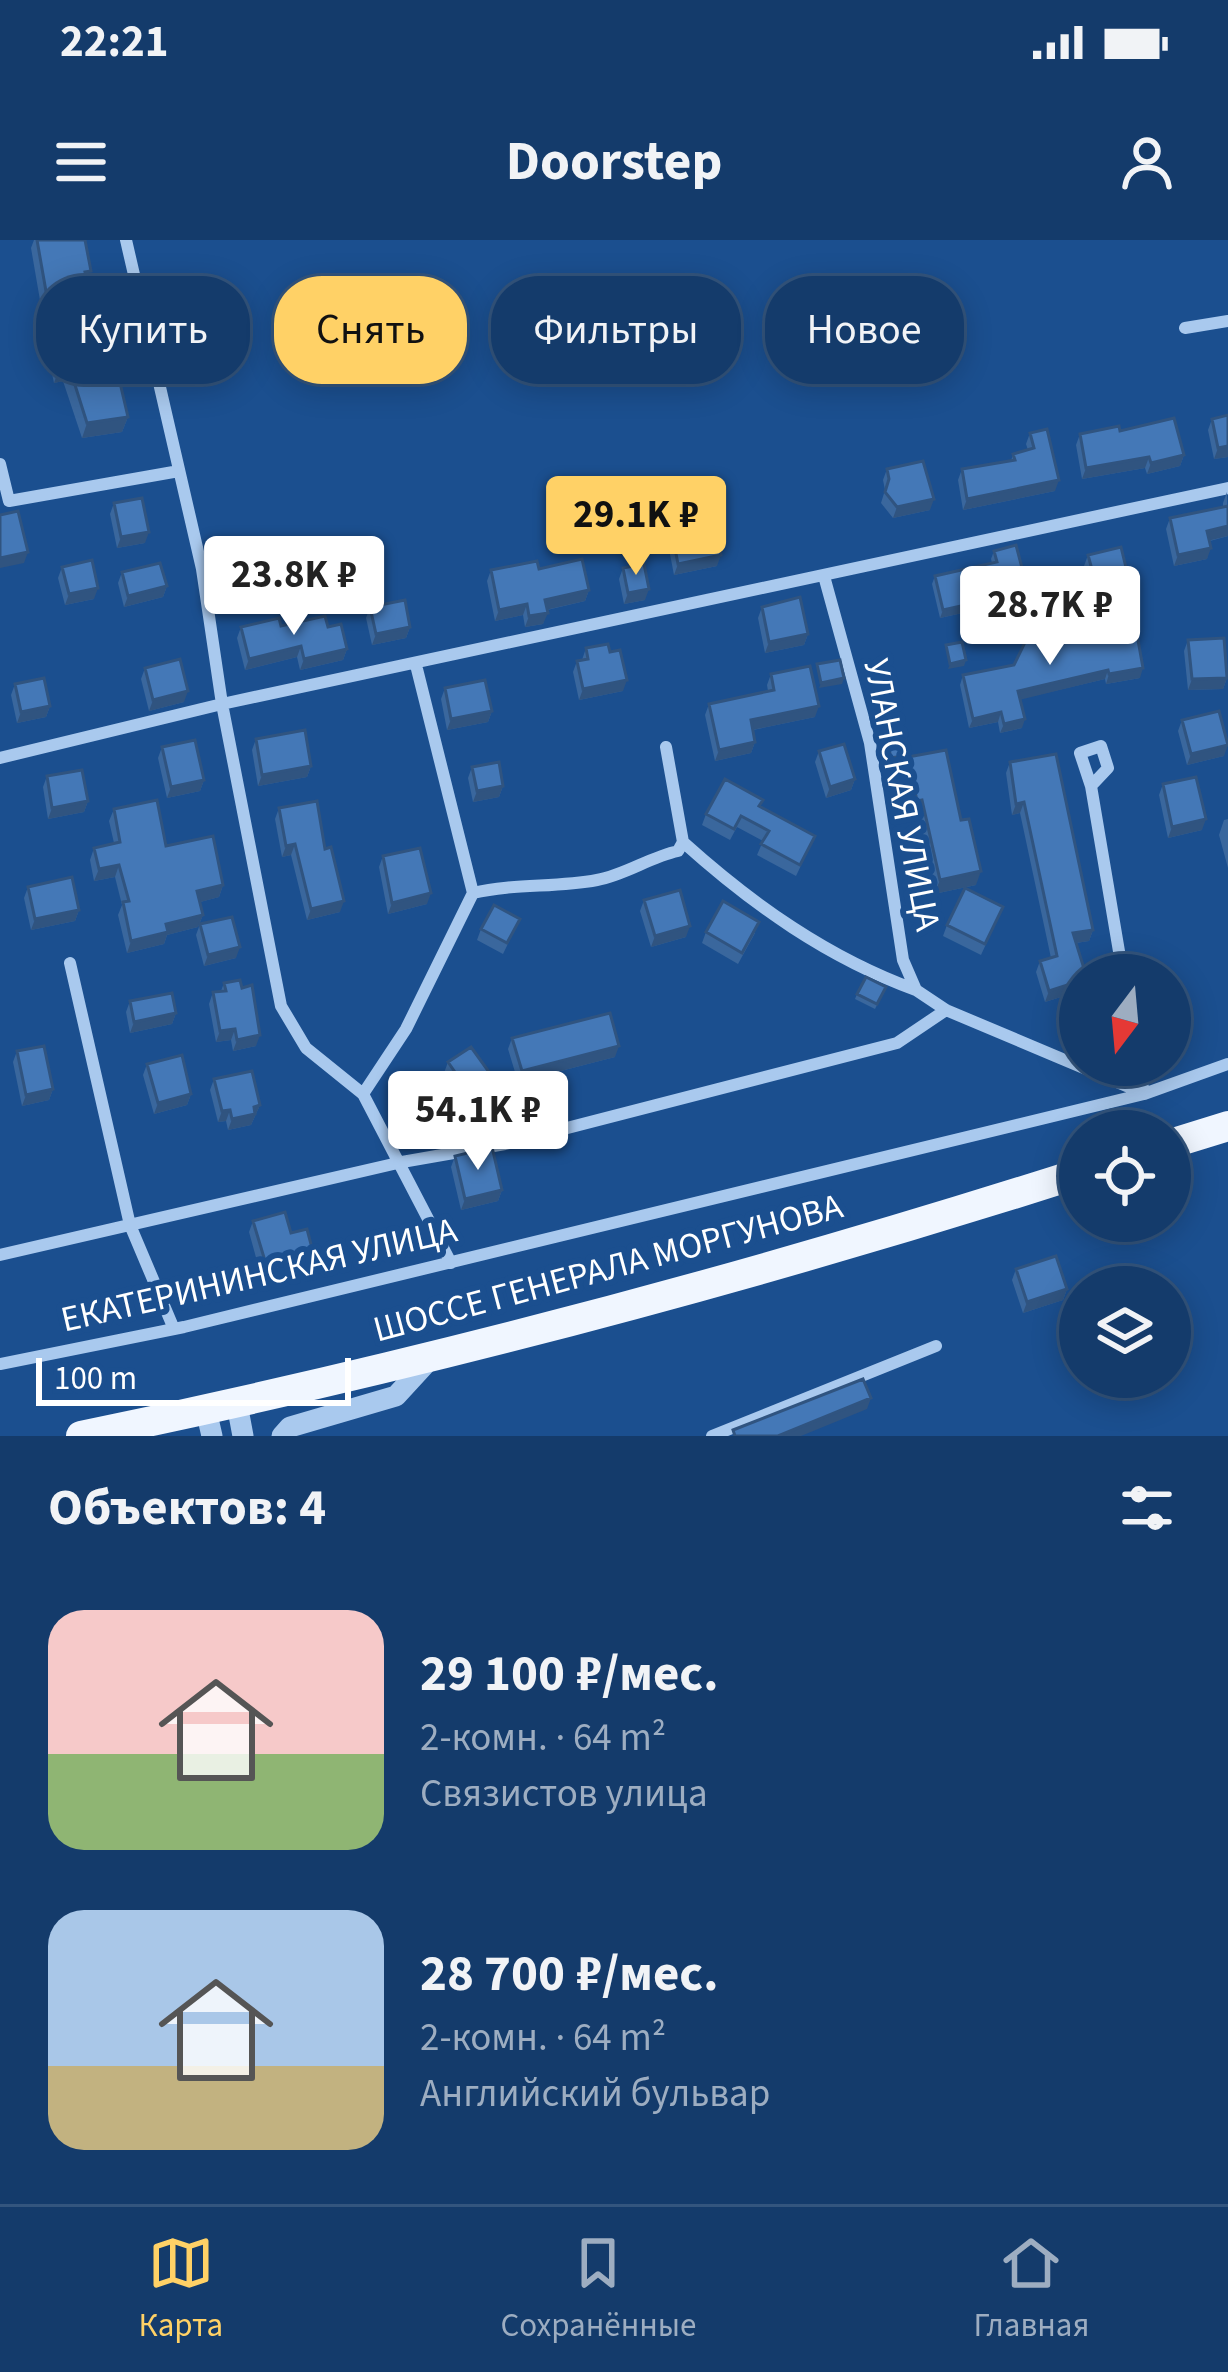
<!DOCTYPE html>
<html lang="ru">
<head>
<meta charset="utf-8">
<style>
  :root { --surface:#143b6b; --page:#1d4271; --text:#f1f3f6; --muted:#9dadc1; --line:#33557e; --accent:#ffd166 }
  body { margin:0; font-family:"Source Sans 3",sans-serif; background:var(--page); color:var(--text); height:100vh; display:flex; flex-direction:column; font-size:45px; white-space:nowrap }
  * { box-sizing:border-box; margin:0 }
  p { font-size:39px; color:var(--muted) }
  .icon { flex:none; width:66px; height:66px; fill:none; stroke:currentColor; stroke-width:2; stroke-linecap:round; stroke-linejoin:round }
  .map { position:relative; height:1196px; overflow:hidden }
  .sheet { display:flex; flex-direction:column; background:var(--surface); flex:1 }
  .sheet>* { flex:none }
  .top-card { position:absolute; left:36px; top:36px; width:1158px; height:108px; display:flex; gap:24px }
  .needle { width:78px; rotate:196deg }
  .fabs { position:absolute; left:1059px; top:714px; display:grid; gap:24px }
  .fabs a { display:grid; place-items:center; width:132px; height:132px; border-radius:50%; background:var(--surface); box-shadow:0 6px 30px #0003,0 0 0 3px var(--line); font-size:60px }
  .scale { position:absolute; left:36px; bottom:30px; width:315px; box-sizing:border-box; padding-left:12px; border:6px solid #fff; border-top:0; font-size:33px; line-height:42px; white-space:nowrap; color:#fff; -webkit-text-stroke:9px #1b4f8f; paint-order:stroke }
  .price { position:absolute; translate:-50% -102px; padding:0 27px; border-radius:12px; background:#fff; color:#222; font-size:39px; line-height:78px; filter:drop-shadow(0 3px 6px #0008) }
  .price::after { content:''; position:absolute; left:50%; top:72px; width:36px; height:27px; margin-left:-18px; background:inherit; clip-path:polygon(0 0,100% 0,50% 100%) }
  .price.current { background:var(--accent); color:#111 }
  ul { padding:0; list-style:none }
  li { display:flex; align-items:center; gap:36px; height:300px; padding:0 48px }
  li span { display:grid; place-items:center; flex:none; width:336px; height:240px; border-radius:36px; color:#555 }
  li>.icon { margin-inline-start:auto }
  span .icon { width:144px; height:144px; fill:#fffc; stroke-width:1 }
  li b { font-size:51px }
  h2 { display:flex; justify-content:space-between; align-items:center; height:144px; padding:0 48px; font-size:51px }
  .pill { padding:0 42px; border-radius:48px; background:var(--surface); box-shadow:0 6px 30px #0003,0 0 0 3px var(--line); font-size:42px; line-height:108px }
  .pill.current { background:var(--accent); color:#111 }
  .status { display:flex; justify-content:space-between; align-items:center; height:84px; padding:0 60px; background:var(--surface); direction:ltr }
  .status svg { height:33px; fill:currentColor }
  header { display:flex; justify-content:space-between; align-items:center; height:156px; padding:0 48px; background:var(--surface); font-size:54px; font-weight:700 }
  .menu { display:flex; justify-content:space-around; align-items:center; height:168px; border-top:3px solid var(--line); background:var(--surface); font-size:33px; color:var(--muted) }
  .menu a { display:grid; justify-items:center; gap:6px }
  .menu .current { color:var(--accent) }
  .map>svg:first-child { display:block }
</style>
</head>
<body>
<div class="status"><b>22:21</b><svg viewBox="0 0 49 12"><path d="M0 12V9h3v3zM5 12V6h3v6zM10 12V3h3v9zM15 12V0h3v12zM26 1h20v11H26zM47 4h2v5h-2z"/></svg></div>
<header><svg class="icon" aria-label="menu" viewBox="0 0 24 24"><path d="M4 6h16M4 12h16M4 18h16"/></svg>Doorstep<svg class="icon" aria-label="person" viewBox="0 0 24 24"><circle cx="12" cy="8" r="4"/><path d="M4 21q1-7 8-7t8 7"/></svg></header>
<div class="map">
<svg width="1228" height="1196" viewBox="0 0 1228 1196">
  <rect width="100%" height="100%" fill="#1b4f8f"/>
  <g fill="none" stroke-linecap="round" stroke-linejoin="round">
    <path stroke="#a9c9ee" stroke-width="12" d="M126,0L202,329L222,464L281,766L306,808L363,854L451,1023
      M1185,88L1228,81
      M0,224L9,261L179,231
      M824,336L870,503L903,720L916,750L946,770L1143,853
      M416,425L473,653
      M666,507L683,602
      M0,518L222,464L1228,248
      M1091,546L1108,528L1101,506L1080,513L1091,546L1123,735
      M70,723L130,985L174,1089
      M1139,825L1144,854
      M363,854L406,789L473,653C515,643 555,648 597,640C625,635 650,617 678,611L683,602C753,665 828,718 916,750
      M0,1015L402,922L505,904L897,803L946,770
      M0,1124L184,1087L1144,854L1228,824
      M712,1196L936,1106"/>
    <path stroke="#a9c9ee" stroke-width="21" d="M237,1164L243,1196
      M206,1170L212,1196
      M282,1196L290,1187L396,1156L430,1119"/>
    <path stroke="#f0f6ff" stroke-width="30" d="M1170,904L1228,886
      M81,1196C419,1126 751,1038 1080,933"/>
  </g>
  <path fill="#3a679d" d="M34,0H85L87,41L109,131L128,177L122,192L82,198L63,141L54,143L39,73L41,66L31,8Z
    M170,76L218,136L171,145L166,124L171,112L166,87Z
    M1212,179L1228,217L1214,219L1208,190Z
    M1120,191L1184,215L1180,226L1147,234L1145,228L1082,239L1076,205L1080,194Z
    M1030,193L1055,251L963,270L958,240L962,229L1011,221L1013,214L1028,210L1026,204Z
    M887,229L930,270L893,278L881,263L885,250L883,240Z
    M1227,252L1228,296L1210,301L1207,319L1174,326L1166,289L1170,278L1223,267V263Z
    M114,263L145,303L117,308L110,274Z
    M672,293L717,326L674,335L668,304Z
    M994,311L1035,391L1074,398L1140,438L1106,444L1105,439L1020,459L1022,488L1000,493L998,482L969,488L960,445L963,435L1014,425L1029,394L1012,399L1003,364L940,378L932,344L935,336L992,323L991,319Z
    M1088,315L1125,351L1093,359L1084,326Z
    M62,327L94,359L65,365L58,338Z
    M623,328L645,360L624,364L619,339Z
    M539,329L589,350L585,361L547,370L543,384L525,387L523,375L495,381L487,341L491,330Z
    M122,332L167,346L163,357L124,367L118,343Z
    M370,367L410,387L406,398L372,405L366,378Z
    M762,367L808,394L804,405L765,413L758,378Z
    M281,386L328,387L347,409L343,420L300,430L297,417L245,430L237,398L241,387Z
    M1188,400L1227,438L1223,449L1188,450L1184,411Z
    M586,408L610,412L623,451L579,460L573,432L577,421L582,420Z
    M145,428L184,462L149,471L141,439Z
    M771,434L815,477L753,490L755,502L751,513L715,521L705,475L709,464L768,451L767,445Z
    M15,444L50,466L46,477L17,483L11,455Z
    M445,448L492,471L488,482L447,490L441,459Z
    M1182,480L1224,516L1187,525L1178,491Z
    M256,499L311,526L307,537L258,546L252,510Z
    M162,507L204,540L200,551L167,558L158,518Z
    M819,511L855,539L851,550L826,558L815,522Z
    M908,517L961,580L976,645L934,654L917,574L912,575L903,531Z
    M1010,522L1093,690L1089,701L1076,703L1080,751L1045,762L1036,732L1040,721L1051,718L1020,573L1012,575L1006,533Z
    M472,527L503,546L499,557L473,562L468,538Z
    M47,536L88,561L84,572L48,579L43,547Z
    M1163,544L1202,590L1168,598L1159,555Z
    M763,560L760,567L815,596L796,636L757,615L763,601L737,587L730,600L702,585L706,574Z
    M279,568L340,672L307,680L291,615L282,617L275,579Z
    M114,569L223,645L219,657L200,662L203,675L198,687L167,695L164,704L127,713L118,675L122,665L115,637L94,641L90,620L94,608L114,603L109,581Z
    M1228,579V628L1219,595L1224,580Z
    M383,616L427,664L388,674L379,627Z
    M28,647L79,670L75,681L31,690L24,658Z
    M644,660L686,697L651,707L640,671Z
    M1003,667L981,715L943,696L947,685Z
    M520,679L503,714L477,700L481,689Z
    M200,684L236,718L204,726L196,695Z
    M706,692L755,693L738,724L702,703Z
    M224,743L256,806L233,811L231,800L216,802L209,764L213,752L221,751Z
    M886,747L875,769L855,759L857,754Z
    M130,761L176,773L172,784L130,793L126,772Z
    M512,798L615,817L518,842L508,809Z
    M17,811L53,849L49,860L22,866L13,822Z
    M448,822L489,832L485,843L462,859L444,833Z
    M147,824L191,854L187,865L154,874L143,835Z
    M214,839L260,865L251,885L228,890L226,881L218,882L210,850Z
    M401,862H443L439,873L424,893L397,873Z
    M455,916L502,950L498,961L461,970L451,927Z
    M253,981L291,993L312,1008L308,1019L260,1032L249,992Z
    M1016,1029L1067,1049L1063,1060L1023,1073L1012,1040Z"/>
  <path fill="#305480" d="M223,125L218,136L171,145L175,134Z
    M69,126L63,141L54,143L59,128Z
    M128,177L122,192L82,198L87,183Z
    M1228,206V217L1214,219L1218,208Z
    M1184,215L1180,226L1147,234L1151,223Z
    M1149,217L1145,228L1082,239L1086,228Z
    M1059,240L1055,251L963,270L967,259Z
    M934,259L930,270L893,278L897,267Z
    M1228,286V296L1203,302L1207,291Z
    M149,292L145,303L117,308L121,297Z
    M1211,308L1207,319L1174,326L1178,315Z
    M28,312L24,323L0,328V318Z
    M721,315L717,326L674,335L678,324Z
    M1129,340L1125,351L1093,359L1097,348Z
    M167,346L163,357L124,367L128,356Z
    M98,348L94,359L65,365L69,354Z
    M649,349L645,360L624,364L628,353Z
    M589,350L585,361L541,371L545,360Z
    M1006,356L1003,364L940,378L943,370Z
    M527,364L523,375L495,381L499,370Z
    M548,373L543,384L525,387L529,376Z
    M1037,385L1034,393L1012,399L1015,391Z
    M410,387L406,398L372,405L376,394Z
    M808,394L804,405L765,413L769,402Z
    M301,406L297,417L245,430L249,419Z
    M347,409L343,420L300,430L304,419Z
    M966,420L964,426L948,429L950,424Z
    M1143,428L1140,438L1106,444L1109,434Z
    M1108,430L1105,439L1015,461L1018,451Z
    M844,438L842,444L819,448L821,443Z
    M1227,438L1223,449L1188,450L1192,439Z
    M627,440L623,451L579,460L583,449Z
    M188,451L184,462L149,471L153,460Z
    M50,466L46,477L17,483L21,472Z
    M819,466L815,477L747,491L751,480Z
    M492,471L488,482L447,490L451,479Z
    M1001,472L998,482L969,488L973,479Z
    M1025,479L1022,488L1000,493L1004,484Z
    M755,502L751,513L715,521L719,510Z
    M1228,505L1224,516L1187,525L1191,514Z
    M908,515L906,521L889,524L891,518Z
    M311,526L307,537L258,546L262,535Z
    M855,539L851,550L826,558L830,547Z
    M204,540L200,551L167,558L171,547Z
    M503,546L499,557L473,562L477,551Z
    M922,560L917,574L912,575L917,561Z
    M88,561L84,572L48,579L52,568Z
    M1024,562L1020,573L1012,575L1016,564Z
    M1206,579L1202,590L1168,598L1172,587Z
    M295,604L291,615L282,617L286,606Z
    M119,625L115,637L94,641L99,629Z
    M981,631L976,645L934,654L940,640Z
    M223,645L219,657L193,664L197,651Z
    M431,653L427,664L388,674L392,663Z
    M344,661L340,672L307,680L311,669Z
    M79,670L75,681L31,690L35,679Z
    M203,675L198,687L167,695L164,704L127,713L131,701L166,684Z
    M690,686L686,697L651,707L655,696Z
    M1093,690L1089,701L1069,704L1073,693Z
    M240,707L236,718L204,726L208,715Z
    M1080,741V751L1045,762L1049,751Z
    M176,773L172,784L130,793L134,782Z
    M235,789L231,800L216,802L220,791Z
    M260,795L256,806L233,811L237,800Z
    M619,806L615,817L518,842L522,831Z
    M489,832L485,843L462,859L466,848Z
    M53,849L49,860L22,866L26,855Z
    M191,854L187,865L154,874L158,863Z
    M443,862L439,873L424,893L428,882Z
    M260,865L251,885L228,890L232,879Z
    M230,870L226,881L218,882L222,871Z
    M502,950L498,961L461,970L465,959Z
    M312,1008L308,1019L260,1032L265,1021Z
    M1067,1049L1063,1060L1023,1073L1027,1062Z
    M871,1158L867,1169L801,1196H778Z"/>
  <path fill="#4478b7" stroke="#305480" stroke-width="3" d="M37,0H85L91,31L85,32L109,131L117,130L128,177L87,183L69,126L59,128L44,58L47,57Z
    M209,68L223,125L175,134L170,113L177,110L170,76Z
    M1228,175V206L1218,208L1212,179Z
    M1174,178L1184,215L1151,223L1149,217L1086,228L1080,194L1119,186L1120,191Z
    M1047,189L1059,240L967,259L962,229L1015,220L1013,214L1034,208L1030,193Z
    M923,221L934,259L897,267L885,252L889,239L887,229Z
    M142,258L149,292L121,297L114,263Z
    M1228,266V286L1207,291L1211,308L1178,315L1170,278Z
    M18,271L28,312L0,318V275Z
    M714,284L721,315L678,324L672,293Z
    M1016,305L1037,385L1015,391L1006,356L943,370L935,336L997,322L994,311Z
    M1121,307L1129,340L1097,348L1088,315Z
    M582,319L589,350L545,360L548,373L529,376L527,364L499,370L491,330L537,321L539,329Z
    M92,320L98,348L69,354L62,327Z
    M160,323L167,346L128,356L122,332Z
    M644,324L649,349L628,353L623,328Z
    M800,357L808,394L769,402L762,367Z
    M405,360L410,387L376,394L370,367Z
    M325,376L328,387L341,384L347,409L304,419L301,406L249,419L241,387L279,378L281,386Z
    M1070,384L1074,398L1136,389L1143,428L1109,434L1108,430L1018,451L1025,479L1004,484L1001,472L973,479L963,435L1014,425L1030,392Z
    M1224,398L1227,438L1192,439L1188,400Z
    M962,402L966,420L950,424L946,405Z
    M608,404L610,412L620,410L627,440L583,449L577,421L588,419L586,408Z
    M180,419L188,451L153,460L145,428Z
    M840,420L844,438L821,443L817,424Z
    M810,426L819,466L751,480L755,502L719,510L709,464L774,450L771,434Z
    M44,438L50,466L21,472L15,444Z
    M485,440L492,471L451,479L445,448Z
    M1219,471L1228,505L1191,514L1182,480Z
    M305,490L311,526L262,535L256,499Z
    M905,496L908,515L891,518L887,500Z
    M195,500L204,540L171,547L162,507Z
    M844,504L855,539L830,547L819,511Z
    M946,510L961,580L969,579L981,631L940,640L922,560L917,561L908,517Z
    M1056,514L1093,690L1073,693L1086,735H1080V741L1049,751L1040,721L1057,716L1024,562L1016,564L1010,522Z
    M499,522L503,546L477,551L472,527Z
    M82,530L88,561L52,568L47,536Z
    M1196,537L1206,579L1172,587L1163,544Z
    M725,539L763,560L759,566L815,596L800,625L761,604L769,591L741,576L734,589L706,574Z
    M157,560L166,606L213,596L223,645L197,651L203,675L166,684L168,692L131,701L123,662L129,661L119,625L99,629L94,608L120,602L114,569Z
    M317,561L325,609L331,607L344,661L311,669L295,604L286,606L279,568Z
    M420,608L431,653L392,663L383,616Z
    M72,637L79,670L35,679L28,647Z
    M965,648L1003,667L985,704L947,685Z
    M680,650L690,686L655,696L644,660Z
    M723,661L759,682L742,713L706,692Z
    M494,665L520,679L507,703L481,689Z
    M232,677L240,707L208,715L200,684Z
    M866,737L886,747L877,764L857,754Z
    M240,740L242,748L252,745L260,795L237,800L235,789L220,791L213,752L226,751L224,743Z
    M172,753L176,773L134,782L130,761Z
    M610,773L619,806L522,831L512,798Z
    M44,806L53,849L26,855L17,811Z
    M471,807L489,832L466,848L448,822Z
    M182,815L191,854L158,863L147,824Z
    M252,831L260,865L254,867L255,874L232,879L230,870L222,871L214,839Z
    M416,842L443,862L428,882L401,862Z
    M492,907L502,950L465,959L455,916Z
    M285,972L291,993L307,989L312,1008L265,1021L253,981Z
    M1056,1016L1067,1049L1027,1062L1016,1029Z
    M863,1139L871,1158L778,1196H735L733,1190Z"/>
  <g text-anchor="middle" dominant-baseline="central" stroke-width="12" stroke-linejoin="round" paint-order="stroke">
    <g font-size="36" fill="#fff" stroke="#1b4f8f">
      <text transform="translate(902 555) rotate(79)">УЛАНСКАЯ УЛИЦА</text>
      <text transform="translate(608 1028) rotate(-15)">ШОССЕ ГЕНЕРАЛА МОРГУНОВА</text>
      <text transform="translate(259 1035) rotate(-13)">ЕКАТЕРИНИНСКАЯ УЛИЦА</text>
    </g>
  </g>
</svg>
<div class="fabs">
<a><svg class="needle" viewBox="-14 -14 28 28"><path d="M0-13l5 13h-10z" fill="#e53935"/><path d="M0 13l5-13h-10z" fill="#9dadc1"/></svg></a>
<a><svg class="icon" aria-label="locate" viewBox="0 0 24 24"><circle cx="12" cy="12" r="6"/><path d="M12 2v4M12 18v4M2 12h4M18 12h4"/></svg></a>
<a><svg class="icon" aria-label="layers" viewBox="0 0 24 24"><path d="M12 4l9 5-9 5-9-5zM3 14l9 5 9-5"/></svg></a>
</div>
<div class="scale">100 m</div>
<b class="price current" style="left:636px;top:338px">29.1K ₽</b>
<b class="price" style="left:294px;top:398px">23.8K ₽</b>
<b class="price" style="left:1050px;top:428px">28.7K ₽</b>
<b class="price" style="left:478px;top:933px">54.1K ₽</b>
<div class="top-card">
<a class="pill">Купить</a>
<a class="pill current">Снять</a>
<a class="pill">Фильтры</a>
<a class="pill">Новое</a>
</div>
</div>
<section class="sheet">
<h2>Объектов: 4<svg class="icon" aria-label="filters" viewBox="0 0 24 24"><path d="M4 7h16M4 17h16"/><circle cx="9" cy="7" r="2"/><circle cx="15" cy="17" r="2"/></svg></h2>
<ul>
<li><span style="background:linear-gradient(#f6c9c9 60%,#8fb573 0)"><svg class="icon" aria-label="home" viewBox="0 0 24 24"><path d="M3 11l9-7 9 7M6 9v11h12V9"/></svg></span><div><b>29 100 ₽/мес.</b><p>2-комн. · 64 m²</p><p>Связистов улица</p></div></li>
<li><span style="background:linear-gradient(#a9c7e8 65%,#c2b280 0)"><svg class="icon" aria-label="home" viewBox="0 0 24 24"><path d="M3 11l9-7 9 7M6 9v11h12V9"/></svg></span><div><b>28 700 ₽/мес.</b><p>2-комн. · 64 m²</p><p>Английский бульвар</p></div></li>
</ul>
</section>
<nav class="menu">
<a class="current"><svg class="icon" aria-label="map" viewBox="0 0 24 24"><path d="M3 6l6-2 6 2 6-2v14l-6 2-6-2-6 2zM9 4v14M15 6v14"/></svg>Карта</a>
<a><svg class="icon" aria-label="saved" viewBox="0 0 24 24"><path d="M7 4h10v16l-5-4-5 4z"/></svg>Сохранённые</a>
<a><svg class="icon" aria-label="home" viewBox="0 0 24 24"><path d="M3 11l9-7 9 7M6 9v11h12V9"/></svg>Главная</a>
</nav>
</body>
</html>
